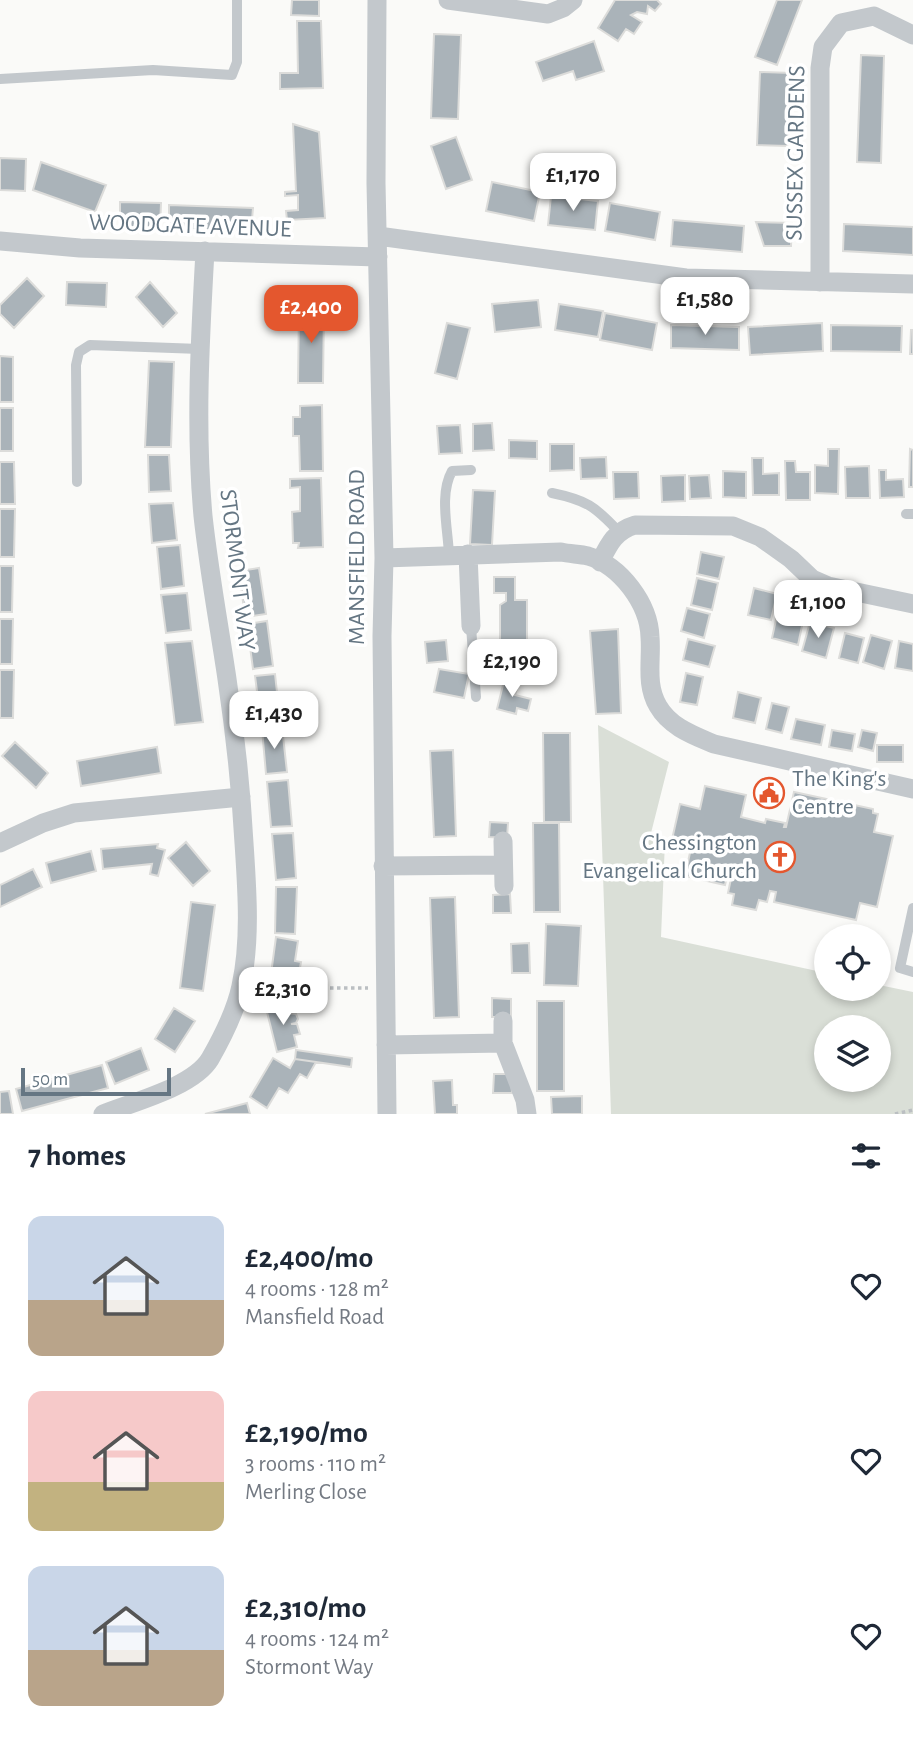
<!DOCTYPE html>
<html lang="en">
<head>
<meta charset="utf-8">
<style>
  :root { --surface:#fff; --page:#f2f2f3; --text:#1f2937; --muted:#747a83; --accent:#e4572e }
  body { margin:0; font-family:"Alegreya Sans",sans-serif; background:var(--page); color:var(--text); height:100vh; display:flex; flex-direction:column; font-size:26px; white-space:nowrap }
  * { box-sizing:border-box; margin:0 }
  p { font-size:23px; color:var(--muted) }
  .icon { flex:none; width:38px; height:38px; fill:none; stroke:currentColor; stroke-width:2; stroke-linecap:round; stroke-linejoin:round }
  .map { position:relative; height:1114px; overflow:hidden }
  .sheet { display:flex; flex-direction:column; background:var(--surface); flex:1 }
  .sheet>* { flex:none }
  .tools { position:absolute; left:814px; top:924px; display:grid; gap:14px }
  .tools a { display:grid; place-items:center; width:77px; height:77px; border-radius:50%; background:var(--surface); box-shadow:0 4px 10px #0003; font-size:35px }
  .scale { position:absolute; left:21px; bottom:18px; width:150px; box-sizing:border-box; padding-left:7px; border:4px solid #657683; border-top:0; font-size:19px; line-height:24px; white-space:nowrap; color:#657683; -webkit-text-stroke:5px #fff; paint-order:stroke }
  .price { position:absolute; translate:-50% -60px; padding:0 16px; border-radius:14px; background:#fff; color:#222; font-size:23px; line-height:46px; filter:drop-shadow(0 2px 4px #0008) }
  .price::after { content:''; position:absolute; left:50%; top:42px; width:21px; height:16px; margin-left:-10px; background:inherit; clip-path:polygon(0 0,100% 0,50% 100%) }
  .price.current { background:var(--accent); color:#fff }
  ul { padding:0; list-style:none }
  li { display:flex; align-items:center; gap:21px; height:175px; padding:0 28px }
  li span { display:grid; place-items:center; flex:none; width:196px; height:140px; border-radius:14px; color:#555 }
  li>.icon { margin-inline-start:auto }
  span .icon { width:84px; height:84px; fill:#fffc; stroke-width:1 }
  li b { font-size:30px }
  h2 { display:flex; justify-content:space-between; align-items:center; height:84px; padding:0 28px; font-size:30px }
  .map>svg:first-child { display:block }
</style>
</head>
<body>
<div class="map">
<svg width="913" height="1114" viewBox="0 0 913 1114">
  <rect width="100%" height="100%" fill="#fafaf8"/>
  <path fill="#dadfd7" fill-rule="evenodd" d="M598,725L669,762L650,837L665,841L661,937L826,973V989H878L879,985L913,992V1114H611ZM826,1027H878V1080H826Z"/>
  <path fill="#aab3b9" stroke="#dcdcda" stroke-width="2" d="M292,0H319V16L291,15Z
    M615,0H657L661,4L655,11L648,6L647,14L637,12L631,15L642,22L634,34L626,29L618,41L598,28Z
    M777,0H802L777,65L755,57Z
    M297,21H321L323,88L280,89V73H298Z
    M434,34L461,35L458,119L431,118Z
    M594,41L604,71L576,80L573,71L543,81L536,62Z
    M861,55L884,56L881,163L857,162Z
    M760,72L792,73L788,146L757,145Z
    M293,124L319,132L325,218L287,220L286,211L298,210V195L285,196V192L296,191Z
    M456,137L472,180L446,189L431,146Z
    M0,158L26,159L25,191L0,190Z
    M41,162L106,185L95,212L33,190Z
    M492,182L540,192L534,221L486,211Z
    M551,196L598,201L595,230L548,225Z
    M120,202L161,203L160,228L120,227Z
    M610,203L660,212L655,240L605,231Z
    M169,205L253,208L251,231L169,229Z
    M673,220L744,226L742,252L671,246Z
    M756,222L792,223L791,246H764Z
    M844,224L913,227V255L843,251Z
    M27,278L44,296L14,328L0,314V305Z
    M67,282L107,283L106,307L66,305Z
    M150,282L177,313L163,327L136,297Z
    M538,300L541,327L495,332L492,304Z
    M559,304L603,311L598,337L555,330Z
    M299,307H324L323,383H298Z
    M605,313L657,323L652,350L600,340Z
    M447,323L470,328L457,379L435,373Z
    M822,323L823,351L750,355L748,327Z
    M671,325L739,327V350L671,348Z
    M831,325L902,326L901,352L831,351Z
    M911,330H913V354H910Z
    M0,356L13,357V402H0Z
    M149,361L174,362L171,447H145Z
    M322,405L323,471H300L299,436H293V417H300V406Z
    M0,408H13V451H0Z
    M492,423L494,450L473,451V424Z
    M460,425L462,453L439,454L437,426Z
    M509,440L537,441V459L509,458Z
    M550,444H574V470L550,471Z
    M828,449H839L838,494L815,493V465L828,466Z
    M910,449L913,450V487H909Z
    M148,455H169L171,491L149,492Z
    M606,457L607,478L581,479L580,458Z
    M752,458H763V474L779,473V495H753Z
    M785,461H795L796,472H810V500H786Z
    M0,462H14L15,504H0Z
    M869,466L870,498H846L845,467Z
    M879,470H886V480L903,479L904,497L880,498Z
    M723,471L746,472V498L723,497Z
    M613,472H638L639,498L614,499Z
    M685,475V501L662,502L661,476Z
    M709,475L711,498L690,499L689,476Z
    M321,478L323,547L298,548L299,543H293L292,512L300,511V487L290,488V479Z
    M473,490L495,491L492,545L470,544Z
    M173,503L177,540L152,543L149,504Z
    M0,509H15L14,557H0Z
    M180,545L184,586L161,589L157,547Z
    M701,552L724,557L719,579L697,574Z
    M0,566H13L12,612H0Z
    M259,568L266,614L245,617L239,571Z
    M494,577H515V600H527V643H500V605L506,601V593H494Z
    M697,578L718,583L712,610L691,605Z
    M754,588L777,594L771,620L748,615Z
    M187,593L191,630L166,633L161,595Z
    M687,608L710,614L704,638L681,631Z
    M777,615L803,621L798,645L772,638Z
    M0,619H13L12,664H0Z
    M267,621L273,666L253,669L247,624Z
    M810,622L834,628L826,658L802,651Z
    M618,629L621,713L596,714L590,631Z
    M845,633L864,638L858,663L839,658Z
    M871,635L892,641L884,669L863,662Z
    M688,639L715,646L709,667L683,660Z
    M446,640L448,661L427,663L425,642Z
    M192,641L203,722L175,725L165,643Z
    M899,641L913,644V671L895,668Z
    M506,648L533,649V665H525V679L492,678L493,660H506Z
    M439,669L469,674L464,698L434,692Z
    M0,670H14L13,718H0Z
    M686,673L703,677L697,705L680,702Z
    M275,674L280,720L261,722L255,676Z
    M504,681L518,685L515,695L531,699L528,711L517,708L516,714L497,709Z
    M738,692L761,698L755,723L733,718Z
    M772,703L789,707L782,733L766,729Z
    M796,719L825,725L821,745L791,739Z
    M282,727L287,772L266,774L262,729Z
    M832,730L855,734L852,751L829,747Z
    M862,730L877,733L873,751L858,747Z
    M543,733H570L571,822H544Z
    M15,742L48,773L36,788L2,756Z
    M877,745H903V762H877Z
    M157,747L161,773L81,786L77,761Z
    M453,750L456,836L434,837L430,751Z
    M288,780L292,826L271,827L267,782Z
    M705,786L746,795L741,817L765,823L766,819L785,823L784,827H786L794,792L873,809V813L878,814L874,832L893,836L877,907L860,903L856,920L774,902L776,892L770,891L767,902L759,900L756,910L732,905L734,894L728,893L733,869L729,868L725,885L685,876L691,848L671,844L680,804L700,809Z
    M490,822L508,823L507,838L489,837Z
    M533,823H559L560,912H534Z
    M293,833L296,878L276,880L272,834Z
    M186,842L210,871L193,886L168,858Z
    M158,844L157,848L165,850L158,876L150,874L152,864L103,869L101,849Z
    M91,851L96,871L51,883L46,863Z
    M33,869L42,887L0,907V885Z
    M276,887H297L295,934L275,933Z
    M510,894L511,913H493V895Z
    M455,897L459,1017L434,1018L430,898Z
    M191,902L215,905L203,991L180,988Z
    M546,924L581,926L578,986L544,985Z
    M276,937L298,941L295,961L301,962L297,986L270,981Z
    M529,943L530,973H512L511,944Z
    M492,998L511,999V1017H492Z
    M537,1001H564V1091H537Z
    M286,1003L288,1013L296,1014L298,1019L296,1023L291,1024H297L300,1034L294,1035L297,1047L277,1052L266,1008Z
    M174,1008L195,1021L175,1052L155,1039Z
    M141,1048L149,1070L115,1084L106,1062Z
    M296,1050L352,1058L351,1067L295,1059Z
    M273,1058L290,1068L295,1059L316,1062L307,1078L300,1074L288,1093L279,1088L267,1108L250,1097Z
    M102,1065L108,1088L22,1111L16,1089Z
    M494,1074H511L512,1093H493Z
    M452,1080L453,1105H457V1114H435L433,1081Z
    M9,1091L13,1114H0V1092Z
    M582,1096V1114H552L551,1097Z
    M247,1103L250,1114H205Z"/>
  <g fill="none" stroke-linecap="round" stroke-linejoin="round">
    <path stroke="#bbbfc2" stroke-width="3.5" stroke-dasharray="3.5 3.5" stroke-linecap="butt" d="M260,988H368
      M895,1114L913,1110"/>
    <path stroke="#c3c8cc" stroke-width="10" d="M0,79L153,70L232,75L237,62V0
      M77,482L76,365L79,352L90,345L200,349
      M552,493C586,500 595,506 619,532
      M906,514H913
      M449,555C448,529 439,494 452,471L471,470
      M471,626L476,697
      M913,908L900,968L913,972"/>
    <path stroke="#c3c8cc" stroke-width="19" d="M377,0L376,183L384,558L382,636L387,1114
      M448,0L548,14L563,8L573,0
      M378,236L686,278L913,284
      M0,241L80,248L378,257
      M820,282V68L823,47L841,23L874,16L913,35
      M468,554L471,626
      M384,558L561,552C570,554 580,554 588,556C621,566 649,604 650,637C652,660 645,684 658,706C670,727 693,735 714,744L913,789
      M600,562C609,544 615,531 635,525L733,526L760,537L791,559L812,579L828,586L913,604
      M503,841L504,886
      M0,843L43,823L74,813L241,797
      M383,866L503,865
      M503,1021V1043L525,1100L527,1114
      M386,1045L503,1043
      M103,1114C133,1102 193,1087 210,1059C222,1038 236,1010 241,986C251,940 247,889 244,843C241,788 235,733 227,679C219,625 209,571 203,516C195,428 200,340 205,251"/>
  </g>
  <defs>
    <g id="civic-ring" transform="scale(1.575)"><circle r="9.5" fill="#fff" stroke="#e4572e" stroke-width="1.5"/><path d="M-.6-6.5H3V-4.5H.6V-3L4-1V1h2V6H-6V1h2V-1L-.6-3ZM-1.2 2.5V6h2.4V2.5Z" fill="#e4572e"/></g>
    <g id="church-ring" transform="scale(1.575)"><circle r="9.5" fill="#fff" stroke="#e4572e" stroke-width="1.5"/><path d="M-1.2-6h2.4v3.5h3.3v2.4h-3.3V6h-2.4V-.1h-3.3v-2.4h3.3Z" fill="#e4572e"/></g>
  </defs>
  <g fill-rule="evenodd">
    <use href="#civic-ring" x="769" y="793"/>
    <use href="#church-ring" x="780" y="857"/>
  </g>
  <g text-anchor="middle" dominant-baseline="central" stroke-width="7" stroke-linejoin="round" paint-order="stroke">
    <g font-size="24" fill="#657683" stroke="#fff">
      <text transform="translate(796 153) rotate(-89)">SUSSEX GARDENS</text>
      <text transform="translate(190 226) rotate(2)">WOODGATE AVENUE</text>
      <text transform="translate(357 557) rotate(-90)">MANSFIELD ROAD</text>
      <text transform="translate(237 570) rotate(83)">STORMONT WAY</text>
    </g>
    <g font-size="24" fill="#657683" stroke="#fff" text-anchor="start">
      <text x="792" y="779">The King's<tspan x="792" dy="28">Centre</tspan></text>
      <text x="757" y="843" text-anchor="end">Chessington<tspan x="757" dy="28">Evangelical Church</tspan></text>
    </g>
  </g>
</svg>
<div class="tools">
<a><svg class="icon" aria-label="locate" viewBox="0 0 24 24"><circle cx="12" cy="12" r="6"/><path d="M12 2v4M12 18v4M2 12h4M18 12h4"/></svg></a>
<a><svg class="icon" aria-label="layers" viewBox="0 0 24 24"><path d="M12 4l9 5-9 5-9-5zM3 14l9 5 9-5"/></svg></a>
</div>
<div class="scale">50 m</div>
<b class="price" style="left:573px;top:213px">£1,170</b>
<b class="price" style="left:705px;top:337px">£1,580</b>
<b class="price current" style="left:311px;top:345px">£2,400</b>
<b class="price" style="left:818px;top:640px">£1,100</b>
<b class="price" style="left:512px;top:699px">£2,190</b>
<b class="price" style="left:274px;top:751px">£1,430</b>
<b class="price" style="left:283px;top:1027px">£2,310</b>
</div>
<section class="sheet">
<h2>7 homes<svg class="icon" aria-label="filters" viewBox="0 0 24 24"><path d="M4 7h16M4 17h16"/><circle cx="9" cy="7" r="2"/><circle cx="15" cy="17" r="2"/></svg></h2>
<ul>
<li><span style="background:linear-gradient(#c9d6e8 60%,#b9a48a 0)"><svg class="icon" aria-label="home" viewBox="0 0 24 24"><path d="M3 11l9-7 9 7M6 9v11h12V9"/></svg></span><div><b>£2,400/mo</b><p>4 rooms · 128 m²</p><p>Mansfield Road</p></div><svg class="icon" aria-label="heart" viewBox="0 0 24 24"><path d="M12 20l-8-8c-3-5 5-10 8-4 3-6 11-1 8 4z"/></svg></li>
<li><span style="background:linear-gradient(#f6c9c9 65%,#c2b280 0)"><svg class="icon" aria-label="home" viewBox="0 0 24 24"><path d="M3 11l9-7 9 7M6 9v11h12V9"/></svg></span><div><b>£2,190/mo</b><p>3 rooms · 110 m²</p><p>Merling Close</p></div><svg class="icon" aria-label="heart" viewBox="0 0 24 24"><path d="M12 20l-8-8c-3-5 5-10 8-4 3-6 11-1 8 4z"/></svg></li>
<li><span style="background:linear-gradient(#c9d6e8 60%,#b9a48a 0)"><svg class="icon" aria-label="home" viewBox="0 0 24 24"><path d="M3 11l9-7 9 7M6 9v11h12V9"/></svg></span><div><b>£2,310/mo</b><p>4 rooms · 124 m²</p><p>Stormont Way</p></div><svg class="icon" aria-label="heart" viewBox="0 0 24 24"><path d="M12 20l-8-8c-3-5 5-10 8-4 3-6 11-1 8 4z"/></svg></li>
</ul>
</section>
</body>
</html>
